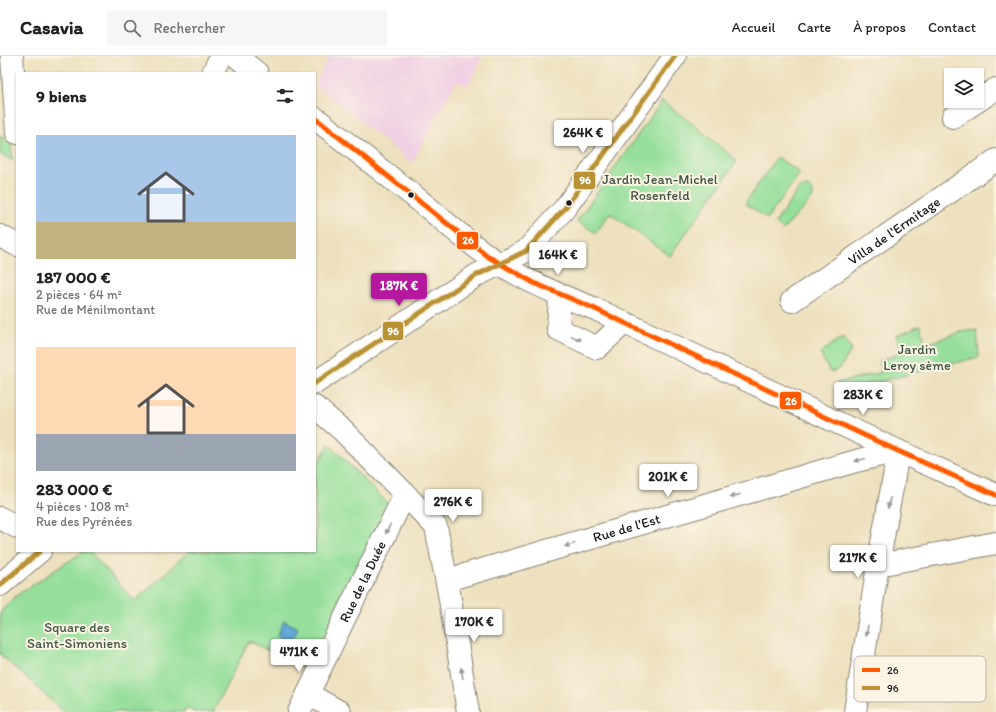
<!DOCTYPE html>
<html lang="fr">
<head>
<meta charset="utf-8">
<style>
  :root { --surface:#fff; --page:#f6f6f6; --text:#202124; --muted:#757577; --line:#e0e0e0; --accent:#b5179e }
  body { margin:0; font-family:Itim,sans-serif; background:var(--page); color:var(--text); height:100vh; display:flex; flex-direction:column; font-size:15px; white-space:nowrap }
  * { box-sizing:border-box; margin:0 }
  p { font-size:13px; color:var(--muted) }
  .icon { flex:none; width:22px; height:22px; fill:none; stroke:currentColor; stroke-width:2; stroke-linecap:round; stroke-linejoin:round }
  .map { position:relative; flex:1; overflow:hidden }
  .drawer { position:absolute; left:16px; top:16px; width:300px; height:480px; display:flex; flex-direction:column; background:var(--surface); border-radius:0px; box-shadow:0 1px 3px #0004 }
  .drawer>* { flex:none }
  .tools { position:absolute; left:944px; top:12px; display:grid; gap:8px }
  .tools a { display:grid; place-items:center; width:40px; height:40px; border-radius:0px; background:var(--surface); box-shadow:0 1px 3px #0004; font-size:20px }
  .price { position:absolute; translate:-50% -34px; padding:0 9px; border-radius:4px; background:#fff; color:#222; font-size:13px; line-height:26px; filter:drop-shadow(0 1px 2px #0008) }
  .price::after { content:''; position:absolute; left:50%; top:24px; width:12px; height:9px; margin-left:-6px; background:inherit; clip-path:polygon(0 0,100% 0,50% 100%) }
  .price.current { background:var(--accent); color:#fff }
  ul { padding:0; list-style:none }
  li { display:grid; align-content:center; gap:8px; height:212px; padding:0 20px }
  li span { display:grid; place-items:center; height:124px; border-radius:0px; color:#555 }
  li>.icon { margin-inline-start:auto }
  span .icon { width:72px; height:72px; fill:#fffc; stroke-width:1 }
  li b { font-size:17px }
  h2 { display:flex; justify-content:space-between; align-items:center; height:48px; padding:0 20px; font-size:17px }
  header { display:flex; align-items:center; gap:24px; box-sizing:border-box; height:56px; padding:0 20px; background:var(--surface); border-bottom:1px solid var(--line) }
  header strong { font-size:19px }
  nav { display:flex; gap:22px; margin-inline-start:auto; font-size:14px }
  .search { width:280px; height:36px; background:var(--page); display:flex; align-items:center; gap:10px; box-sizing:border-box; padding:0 14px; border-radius:0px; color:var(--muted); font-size:15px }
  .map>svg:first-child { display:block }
</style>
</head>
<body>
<header>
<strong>Casavia</strong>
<div class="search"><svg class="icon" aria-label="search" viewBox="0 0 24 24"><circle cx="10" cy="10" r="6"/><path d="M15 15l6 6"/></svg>Rechercher</div>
<nav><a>Accueil</a><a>Carte</a><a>À propos</a><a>Contact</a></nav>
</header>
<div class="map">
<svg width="996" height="656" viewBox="0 0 996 656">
  <rect width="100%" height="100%" fill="#fcf5e5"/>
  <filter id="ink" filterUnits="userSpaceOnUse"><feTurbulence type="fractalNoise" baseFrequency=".025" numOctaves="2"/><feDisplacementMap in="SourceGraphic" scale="8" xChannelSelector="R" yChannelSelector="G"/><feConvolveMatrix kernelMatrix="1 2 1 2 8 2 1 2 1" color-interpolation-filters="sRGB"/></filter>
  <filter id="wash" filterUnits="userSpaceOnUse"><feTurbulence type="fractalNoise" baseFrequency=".012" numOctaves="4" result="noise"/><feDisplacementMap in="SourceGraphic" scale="16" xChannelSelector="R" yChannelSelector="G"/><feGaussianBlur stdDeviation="0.9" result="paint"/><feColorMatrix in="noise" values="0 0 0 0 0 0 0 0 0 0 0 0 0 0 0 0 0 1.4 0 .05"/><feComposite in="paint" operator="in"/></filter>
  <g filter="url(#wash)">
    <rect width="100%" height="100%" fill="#ede0be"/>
    <path fill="#f0d0e4" d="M329,0H478L482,3L467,30L456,25L412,107L315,29Z"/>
    <path fill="#95df9b" stroke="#587e5c" d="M662,45L694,69L737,105L670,200L610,157L596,177L577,165Z
      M0,80L11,86L13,105L0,98Z
      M777,101L800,117L767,163L745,147Z
      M803,131C811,130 815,135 812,143L783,174L775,167L799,133Z
      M920,269L926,288L961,276L977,274L979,301L841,335L836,327L882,316L879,305L903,296L896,280Z
      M843,281L852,293L840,312L833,316L829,315L820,297Z
      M329,388L391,451L309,615L249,585L213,656H194L186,652L185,656H64L0,598V557L13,542L84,495H89L135,545L189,495H315V413Z"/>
    <path fill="#61a7d7" stroke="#3e627a" d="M284,565L298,572L291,587L277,580Z"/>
  </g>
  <g filter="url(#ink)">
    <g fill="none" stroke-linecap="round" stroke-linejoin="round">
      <g stroke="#847e6d" stroke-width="24">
        <g id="minor">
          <path d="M12,0L17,77"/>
          <path d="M213,17L221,0"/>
          <path d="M953,61L996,33"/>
          <path d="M0,180L17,189"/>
          <path d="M560,240L558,273L597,292L624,267"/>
          <path id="s1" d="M792,245L996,104"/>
          <path d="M315,327L477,219L526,195L565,152L675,0"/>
          <path d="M315,351L343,375L405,438L436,471L449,537L468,656"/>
          <path d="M0,462L17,471"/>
          <path d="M878,509L996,487"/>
          <path id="s2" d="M447,524L856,405L898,395L894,421L878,509L855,656"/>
          <path d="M0,529L40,495"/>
          <path d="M308,638L340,656"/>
          <path id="s3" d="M299,656L405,438"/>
        </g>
      </g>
      <g stroke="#847e6d" stroke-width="24">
        <path id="major" d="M236,0L257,17
          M315,62C350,90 385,117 420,145C446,166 471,190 500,208C530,227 561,240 593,252L898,395L996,439"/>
      </g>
      <use href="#minor" stroke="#fff" stroke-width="22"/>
      <use href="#major" stroke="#fff" stroke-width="22"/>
      <g stroke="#fcf5e5" stroke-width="8">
        <path id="bus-1" d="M315,62L489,201L534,227L593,252L898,395L996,439"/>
      </g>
      <g stroke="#fcf5e5" stroke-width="8">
        <path id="bus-2" d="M315,327L477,219L526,195L565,152L675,0
          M0,529L40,495"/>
      </g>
      <use href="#bus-1" stroke="#ff5a00" stroke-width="5"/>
      <use href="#bus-2" stroke="#b89234" stroke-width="5"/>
    </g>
    <defs><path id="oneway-solid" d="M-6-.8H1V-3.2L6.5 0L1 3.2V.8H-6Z"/></defs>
    <g fill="#999">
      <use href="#oneway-solid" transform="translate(576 282) rotate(26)"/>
      <use href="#oneway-solid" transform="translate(860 404) rotate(166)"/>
      <use href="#oneway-solid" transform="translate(735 440) rotate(164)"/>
      <use href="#oneway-solid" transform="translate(889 447) rotate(101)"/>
      <use href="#oneway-solid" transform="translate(388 473) rotate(116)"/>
      <use href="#oneway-solid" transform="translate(570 489) rotate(164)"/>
      <use href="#oneway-solid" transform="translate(867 575) rotate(99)"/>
      <use href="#oneway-solid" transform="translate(462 617) rotate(-99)"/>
    </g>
  </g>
  <g fill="#1c1c1c" stroke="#fcf5e5" stroke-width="1.5">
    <circle cx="411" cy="139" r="3.5"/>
    <circle cx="569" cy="147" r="3.5"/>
  </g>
  <g text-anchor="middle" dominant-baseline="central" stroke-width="4" stroke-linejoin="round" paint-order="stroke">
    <g font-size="14" fill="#405642" stroke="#fcf5e5">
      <text x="660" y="123">Jardin Jean-Michel<tspan x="660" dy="16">Rosenfeld</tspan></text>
      <text x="917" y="293">Jardin<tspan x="917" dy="16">Leroy sème</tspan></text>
      <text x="77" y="571">Square des<tspan x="77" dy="16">Saint-Simoniens</tspan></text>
    </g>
    <g font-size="14" fill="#1c1c1c" stroke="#fcf5e5">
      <text stroke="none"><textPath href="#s1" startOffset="124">Villa de l'Ermitage</textPath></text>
      <text stroke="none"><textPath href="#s2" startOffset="187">Rue de l'Est</textPath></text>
      <text stroke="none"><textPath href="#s3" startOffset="145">Rue de la Duée</textPath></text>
    </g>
  </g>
  <rect x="854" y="600" width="132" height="46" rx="6" fill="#fcf5e5" stroke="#b9b4a9" stroke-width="1"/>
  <rect x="862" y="612" width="18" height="4" fill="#ff5a00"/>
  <rect x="862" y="630" width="18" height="4" fill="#b89234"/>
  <g font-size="11" fill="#1c1c1c">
    <text x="887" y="618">26</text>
    <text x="887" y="636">96</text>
  </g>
  <g stroke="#fcf5e5" stroke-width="1.5">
    <rect x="573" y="115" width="23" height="19" rx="4" fill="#b89234"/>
    <rect x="456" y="175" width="23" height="19" rx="4" fill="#ff5a00"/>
    <rect x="382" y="265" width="22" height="20" rx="4" fill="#b89234"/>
    <rect x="779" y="335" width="23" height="19" rx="4" fill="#ff5a00"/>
  </g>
  <g font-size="11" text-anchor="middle" font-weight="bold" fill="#fff">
    <text x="585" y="128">96</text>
    <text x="468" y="188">26</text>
    <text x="393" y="279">96</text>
    <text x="791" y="349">26</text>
  </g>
</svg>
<div class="tools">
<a><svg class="icon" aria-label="layers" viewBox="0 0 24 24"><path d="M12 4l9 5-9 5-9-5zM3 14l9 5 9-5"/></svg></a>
</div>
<b class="price" style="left:583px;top:98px">264K €</b>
<b class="price" style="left:558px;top:220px">164K €</b>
<b class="price current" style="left:399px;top:251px">187K €</b>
<b class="price" style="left:863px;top:360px">283K €</b>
<b class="price" style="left:668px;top:442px">201K €</b>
<b class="price" style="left:453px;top:467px">276K €</b>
<b class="price" style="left:858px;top:523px">217K €</b>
<b class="price" style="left:474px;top:587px">170K €</b>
<b class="price" style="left:299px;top:617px">471K €</b>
<section class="drawer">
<h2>9 biens<svg class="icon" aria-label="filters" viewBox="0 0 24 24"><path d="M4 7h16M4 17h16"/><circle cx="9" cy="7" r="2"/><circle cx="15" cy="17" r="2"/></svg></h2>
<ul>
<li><span style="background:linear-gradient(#a9c7e8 70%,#c2b280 0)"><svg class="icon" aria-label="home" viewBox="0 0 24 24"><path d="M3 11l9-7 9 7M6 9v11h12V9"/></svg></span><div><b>187 000 €</b><p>2 pièces · 64 m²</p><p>Rue de Ménilmontant</p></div></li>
<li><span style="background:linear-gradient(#ffd9b3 70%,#9aa5b1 0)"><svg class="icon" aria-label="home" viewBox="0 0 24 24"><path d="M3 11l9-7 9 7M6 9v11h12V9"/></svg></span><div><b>283 000 €</b><p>4 pièces · 108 m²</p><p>Rue des Pyrénées</p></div></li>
</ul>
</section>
</div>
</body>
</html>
